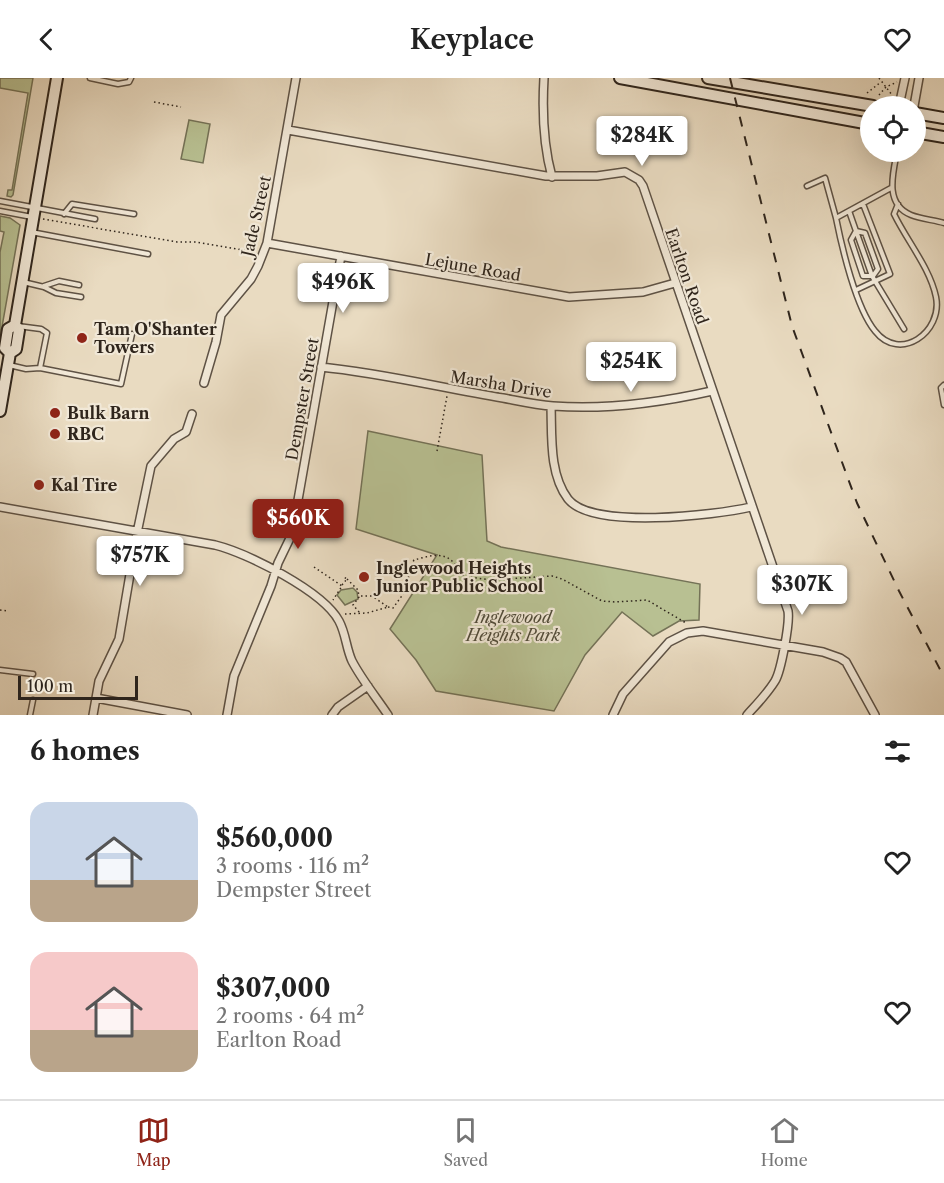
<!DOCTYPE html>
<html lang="en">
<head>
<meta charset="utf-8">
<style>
  :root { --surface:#fff; --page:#f6f6f6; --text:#222; --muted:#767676; --line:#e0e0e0; --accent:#8f2418 }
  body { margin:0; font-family:"Libre Caslon Text",serif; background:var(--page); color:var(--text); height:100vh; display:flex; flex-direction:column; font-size:22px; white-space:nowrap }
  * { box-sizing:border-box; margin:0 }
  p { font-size:20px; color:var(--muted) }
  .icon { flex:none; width:33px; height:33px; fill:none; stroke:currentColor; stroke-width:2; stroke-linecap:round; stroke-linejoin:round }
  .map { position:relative; height:637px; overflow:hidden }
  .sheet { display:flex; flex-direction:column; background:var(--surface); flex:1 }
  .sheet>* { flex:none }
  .controls { position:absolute; left:860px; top:18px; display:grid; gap:12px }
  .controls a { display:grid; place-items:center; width:66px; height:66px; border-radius:50%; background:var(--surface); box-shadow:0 6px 24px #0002; font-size:30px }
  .scale { position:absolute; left:18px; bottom:15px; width:120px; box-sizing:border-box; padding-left:6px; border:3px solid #2f251c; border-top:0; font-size:16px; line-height:21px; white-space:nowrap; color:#2f251c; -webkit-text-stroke:4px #f1e8d7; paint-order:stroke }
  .price { position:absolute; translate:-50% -51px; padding:0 14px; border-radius:6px; background:#fff; color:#222; font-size:20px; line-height:39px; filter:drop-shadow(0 2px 3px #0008) }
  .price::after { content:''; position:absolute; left:50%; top:36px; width:18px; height:14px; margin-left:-9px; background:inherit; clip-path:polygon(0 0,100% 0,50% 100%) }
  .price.current { background:var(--accent); color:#fff }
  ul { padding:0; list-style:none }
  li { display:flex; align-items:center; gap:18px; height:150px; padding:0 30px }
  li span { display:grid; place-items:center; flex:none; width:168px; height:120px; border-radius:18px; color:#555 }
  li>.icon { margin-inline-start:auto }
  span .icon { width:72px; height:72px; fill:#fffc; stroke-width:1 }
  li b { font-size:26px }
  h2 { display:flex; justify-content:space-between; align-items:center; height:72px; padding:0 30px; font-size:26px }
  header { display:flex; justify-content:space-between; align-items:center; height:78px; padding:0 30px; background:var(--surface); font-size:27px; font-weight:600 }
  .dock { display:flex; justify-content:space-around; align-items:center; height:84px; border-top:2px solid var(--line); background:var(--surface); font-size:16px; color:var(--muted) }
  .dock a { display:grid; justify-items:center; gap:3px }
  .dock .current { color:var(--accent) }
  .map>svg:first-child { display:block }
</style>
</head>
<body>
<header><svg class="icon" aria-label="back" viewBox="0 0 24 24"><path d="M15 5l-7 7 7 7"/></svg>Keyplace<svg class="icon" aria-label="heart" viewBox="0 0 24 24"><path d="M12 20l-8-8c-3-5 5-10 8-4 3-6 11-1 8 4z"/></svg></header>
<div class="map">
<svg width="944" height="637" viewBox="0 0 944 637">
  <rect width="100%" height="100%" fill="#e9dbc1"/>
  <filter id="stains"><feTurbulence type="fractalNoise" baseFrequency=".00333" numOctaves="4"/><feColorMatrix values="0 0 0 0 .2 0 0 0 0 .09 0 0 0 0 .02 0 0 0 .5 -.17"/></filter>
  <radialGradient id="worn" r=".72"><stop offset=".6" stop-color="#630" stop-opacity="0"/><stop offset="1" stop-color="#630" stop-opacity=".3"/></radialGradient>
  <path fill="#b8c092" stroke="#747257" stroke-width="1.5" d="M0,0H33L13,117L11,119L7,118L8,112H12L28,15L0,10Z
    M189,42L210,46L203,85L181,81Z
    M0,138L10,140L20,147L0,260V174L4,154L0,153Z
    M368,353L482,377L487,463L501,469L700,506L699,542L679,543L653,558L622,534L585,577L554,633L436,613L416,582L390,551L437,477L356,451Z
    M353,510L357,514L358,521L345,527L337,517L341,512Z"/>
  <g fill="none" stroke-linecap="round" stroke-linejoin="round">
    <g stroke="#5e5245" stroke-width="7">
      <path id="lane" d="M90,0L118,6L129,4L131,0
        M897,74C893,95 884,126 911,137C921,141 934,142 944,145
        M807,108L825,100L836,140L891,110
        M0,123L95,141
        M0,133L32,139
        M849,133L856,153L851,162L863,198H872L904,251
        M64,136L72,126L134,136
        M836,140C842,170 856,230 875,253C900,285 943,254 936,219C930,190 907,163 894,136L898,126
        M856,153L865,155L878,191L873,198
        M856,153L872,198
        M31,154L148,176
        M23,204L44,209L56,215L81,219
        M44,208L59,203L79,207
        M856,212L890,196L863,126
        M18,248L41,251L47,255L40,290
        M9,287L26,291L40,290L121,306L132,256
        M944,307L941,310L944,327
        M295,444L323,448
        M0,592L33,596
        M30,637L33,622"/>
    </g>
    <g stroke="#5e5245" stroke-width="10">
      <path id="street" d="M544,0C542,34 543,66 552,99
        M899,28L905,0
        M914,28L919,0
        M288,52L546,98H597L625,94L639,102L643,108L788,533C790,545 781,593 775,603C767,616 757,626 747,637
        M267,165L569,219L643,214L675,205
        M321,289C382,295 442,310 503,320C519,323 536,327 553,328C607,332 659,325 712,313
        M204,305L216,264L221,237L251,201L258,188L267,165L296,0
        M551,328C552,358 549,396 568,421C592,452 716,437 751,429
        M0,429L215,467C247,475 323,513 339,543C346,556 346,570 352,583C362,602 376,619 388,637
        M96,620L187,637
        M93,637L99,603L119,561L137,455L151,388L174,361L186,354L192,336
        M227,637L234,598L271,508L278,485L292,456L341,178
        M332,637L338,629L368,608
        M613,637L623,616L669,564L687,555L703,553L823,574L840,580L846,584L875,637"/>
    </g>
    <g stroke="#2f251c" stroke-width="14">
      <path id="secondary" d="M620,0L870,46
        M708,0L873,28
        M915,35L944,40
        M915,54L944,59
        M10,275L5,270L8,251L15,247
        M0,333L10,275L16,271L19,252L15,247L57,0"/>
    </g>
    <path stroke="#2f251c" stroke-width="1.5" stroke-dasharray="1.5 3" stroke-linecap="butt" d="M879,0L892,17
      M867,15L881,4
      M879,17L886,9L897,4
      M154,24L181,29
      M43,141L177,164H196L254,174
      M437,373L447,318
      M314,489L342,508L333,522
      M347,501L358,512L359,519L353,527L360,535
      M342,507L347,501L344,499
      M361,518H371
      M388,529L393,530L409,508L408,492L414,482C426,479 441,473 452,483C457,487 459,494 464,498L490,502L552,498L562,501L602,523L615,524L647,522L686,545
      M0,532L8,533
      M345,536L367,535L388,529L372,518L374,514"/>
    <use href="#lane" stroke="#f1e8d7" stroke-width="4"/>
    <use href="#street" stroke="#f1e8d7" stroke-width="7"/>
    <use href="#secondary" stroke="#f1e8d7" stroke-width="10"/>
    <path stroke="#2f251c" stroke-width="2" stroke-dasharray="10 10" stroke-linecap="butt" d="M730,0L792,248L857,425L899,513L944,599"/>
  </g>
  <g fill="#8f2418" stroke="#f1e8d7" stroke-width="2">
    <circle cx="82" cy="260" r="6"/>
    <circle cx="55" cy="335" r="6"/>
    <circle cx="55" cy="356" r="6"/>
    <circle cx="39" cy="407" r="6"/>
    <circle cx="364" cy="499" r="6"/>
  </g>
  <g text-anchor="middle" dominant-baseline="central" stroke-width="4.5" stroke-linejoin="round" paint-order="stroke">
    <g font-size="16" fill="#2f251c" stroke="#f1e8d7">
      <text transform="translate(256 138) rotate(-77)">Jade Street</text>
      <text transform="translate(473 189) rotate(10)">Lejune Road</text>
      <text transform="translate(687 198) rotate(71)">Earlton Road</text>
      <text transform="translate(501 306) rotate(9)">Marsha Drive</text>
      <text transform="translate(302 321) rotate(-80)">Dempster Street</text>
    </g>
    <g font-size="16" font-weight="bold" fill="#2f251c" stroke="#f1e8d7" text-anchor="start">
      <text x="94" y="251">Tam O'Shanter<tspan x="94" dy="18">Towers</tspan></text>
      <text x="67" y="335">Bulk Barn</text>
      <text x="67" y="356">RBC</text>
      <text x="51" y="407">Kal Tire</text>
      <text x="376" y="490">Inglewood Heights<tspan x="376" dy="18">Junior Public School</tspan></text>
    </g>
    <g font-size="16" font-style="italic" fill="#514c3a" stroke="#f1e8d7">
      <text x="513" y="539">Inglewood<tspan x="513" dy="18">Heights Park</tspan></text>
    </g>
  </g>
  <rect width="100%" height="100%" filter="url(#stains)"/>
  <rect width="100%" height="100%" fill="url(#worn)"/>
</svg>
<div class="controls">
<a><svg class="icon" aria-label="locate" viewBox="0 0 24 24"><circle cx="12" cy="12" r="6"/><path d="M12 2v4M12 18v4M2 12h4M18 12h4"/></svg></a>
</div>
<div class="scale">100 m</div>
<b class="price" style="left:642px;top:89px">$284K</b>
<b class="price" style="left:343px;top:236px">$496K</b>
<b class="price" style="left:631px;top:315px">$254K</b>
<b class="price current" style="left:298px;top:472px">$560K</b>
<b class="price" style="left:140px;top:509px">$757K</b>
<b class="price" style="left:802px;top:538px">$307K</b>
</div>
<section class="sheet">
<h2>6 homes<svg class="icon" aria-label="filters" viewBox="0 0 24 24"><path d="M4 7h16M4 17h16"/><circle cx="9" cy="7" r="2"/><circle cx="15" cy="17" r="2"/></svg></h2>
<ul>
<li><span style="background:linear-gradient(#c9d6e8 65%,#b9a48a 0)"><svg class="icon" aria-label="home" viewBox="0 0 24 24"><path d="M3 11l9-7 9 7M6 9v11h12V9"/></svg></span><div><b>$560,000</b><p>3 rooms · 116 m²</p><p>Dempster Street</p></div><svg class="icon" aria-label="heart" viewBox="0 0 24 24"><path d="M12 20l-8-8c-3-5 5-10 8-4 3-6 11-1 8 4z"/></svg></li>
<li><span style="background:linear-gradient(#f6c9c9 65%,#b9a48a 0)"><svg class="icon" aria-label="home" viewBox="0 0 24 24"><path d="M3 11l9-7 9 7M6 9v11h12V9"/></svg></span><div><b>$307,000</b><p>2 rooms · 64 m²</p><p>Earlton Road</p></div><svg class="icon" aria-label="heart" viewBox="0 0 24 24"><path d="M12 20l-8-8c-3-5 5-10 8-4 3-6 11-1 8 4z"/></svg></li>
</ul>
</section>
<nav class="dock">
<a class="current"><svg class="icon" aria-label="map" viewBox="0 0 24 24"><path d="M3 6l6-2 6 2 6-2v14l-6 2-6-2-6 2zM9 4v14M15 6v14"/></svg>Map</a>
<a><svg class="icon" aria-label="saved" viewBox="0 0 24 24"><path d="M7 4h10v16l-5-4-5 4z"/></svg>Saved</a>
<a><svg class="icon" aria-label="home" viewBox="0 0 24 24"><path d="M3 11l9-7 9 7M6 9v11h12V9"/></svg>Home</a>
</nav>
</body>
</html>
